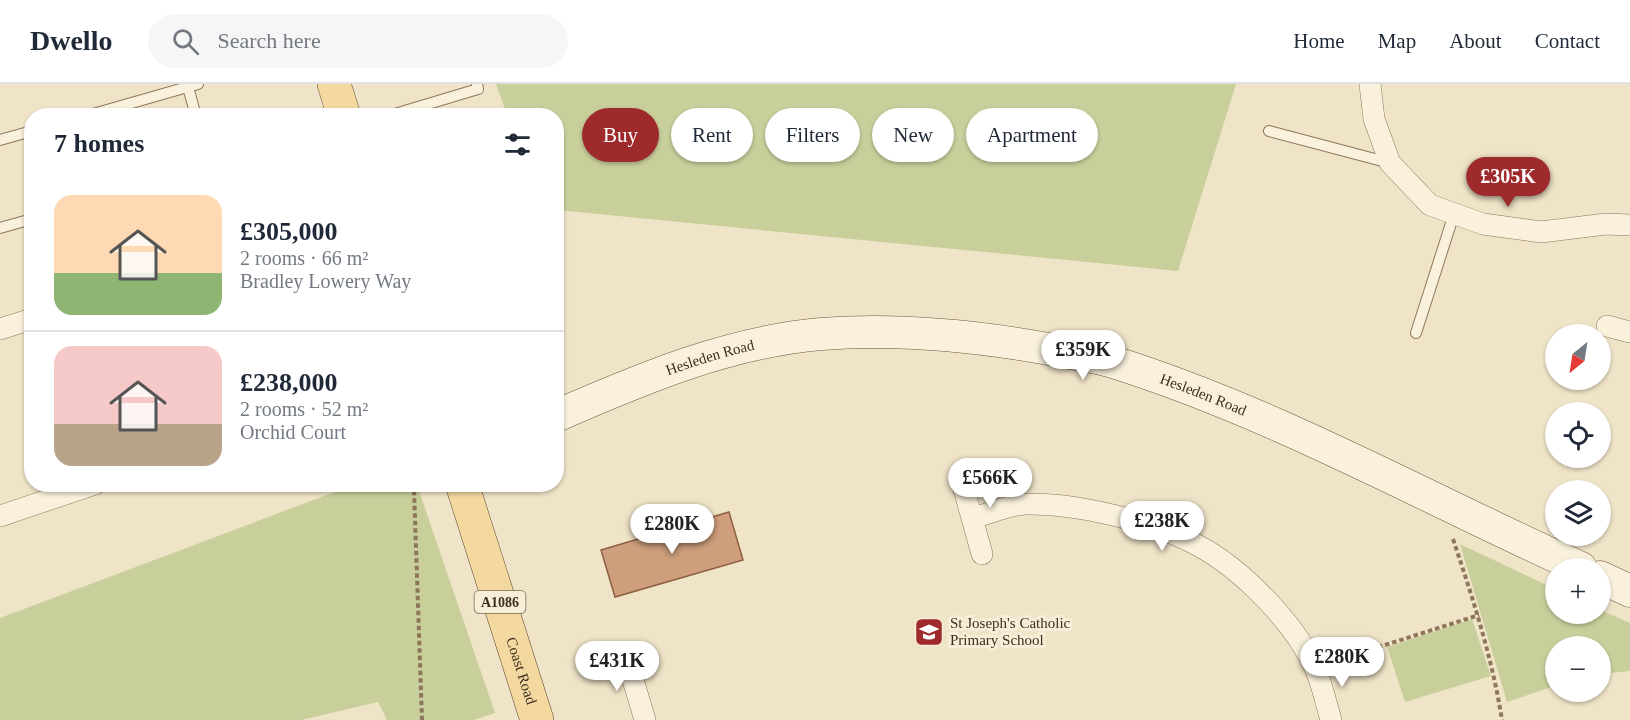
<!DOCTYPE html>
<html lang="en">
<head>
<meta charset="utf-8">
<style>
  :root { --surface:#fff; --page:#f6f6f7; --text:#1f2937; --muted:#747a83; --line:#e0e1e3; --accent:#9e2a2b }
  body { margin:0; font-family:"Times New Roman",serif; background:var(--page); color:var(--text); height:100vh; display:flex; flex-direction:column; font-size:22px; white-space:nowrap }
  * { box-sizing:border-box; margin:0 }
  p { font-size:20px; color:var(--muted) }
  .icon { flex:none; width:33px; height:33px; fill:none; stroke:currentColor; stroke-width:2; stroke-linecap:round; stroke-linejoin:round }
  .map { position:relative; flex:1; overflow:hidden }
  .drawer { position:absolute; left:24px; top:24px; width:540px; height:384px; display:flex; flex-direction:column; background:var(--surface); border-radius:24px; box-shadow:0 2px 4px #0004 }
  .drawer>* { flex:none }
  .top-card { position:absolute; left:582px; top:24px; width:570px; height:54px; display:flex; gap:12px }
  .needle { width:39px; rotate:210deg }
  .fabs { position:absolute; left:1545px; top:240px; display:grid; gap:12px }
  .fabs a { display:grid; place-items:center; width:66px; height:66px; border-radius:50%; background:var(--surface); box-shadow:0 2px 4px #0004; font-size:30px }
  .price { position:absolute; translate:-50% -51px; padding:0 14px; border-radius:21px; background:#fff; color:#222; font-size:20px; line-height:39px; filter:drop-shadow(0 2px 3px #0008) }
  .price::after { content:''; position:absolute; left:50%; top:36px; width:18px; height:14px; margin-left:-9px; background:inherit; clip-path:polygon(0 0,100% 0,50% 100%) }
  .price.active { background:var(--accent); color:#fff }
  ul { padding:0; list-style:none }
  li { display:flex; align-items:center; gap:18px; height:150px; padding:0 30px }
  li+li { border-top:2px solid var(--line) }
  li span { display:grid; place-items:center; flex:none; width:168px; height:120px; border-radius:18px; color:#555 }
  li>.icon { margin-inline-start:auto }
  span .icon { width:72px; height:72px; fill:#fffc; stroke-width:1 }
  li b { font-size:26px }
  h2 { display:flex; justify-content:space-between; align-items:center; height:72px; padding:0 30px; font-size:26px }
  .chip { padding:0 21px; border-radius:27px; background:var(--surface); box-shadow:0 2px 4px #0004; font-size:21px; line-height:54px }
  .chip.active { background:var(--accent); color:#fff }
  header { display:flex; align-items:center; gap:36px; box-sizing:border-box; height:84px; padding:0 30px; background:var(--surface); border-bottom:2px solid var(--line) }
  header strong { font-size:28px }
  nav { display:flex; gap:33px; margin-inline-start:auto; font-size:21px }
  .search { width:420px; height:54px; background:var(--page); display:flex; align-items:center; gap:15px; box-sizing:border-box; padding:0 21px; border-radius:33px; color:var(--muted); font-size:22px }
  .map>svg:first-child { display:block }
</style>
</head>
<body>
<header>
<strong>Dwello</strong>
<div class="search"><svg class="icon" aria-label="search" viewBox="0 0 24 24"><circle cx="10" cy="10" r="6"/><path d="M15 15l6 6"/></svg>Search here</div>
<nav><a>Home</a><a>Map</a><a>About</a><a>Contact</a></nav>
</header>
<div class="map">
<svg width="1630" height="636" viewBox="0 0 1630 636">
  <rect width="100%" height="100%" fill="#f0e4c8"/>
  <path fill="#c9cf9b" d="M496,0H1236L1178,187L557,126L556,32L507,31Z
    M356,400L417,401L495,629L474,636H387L378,618L301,636H0V534Z
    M1460,460L1555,505L1556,530H1600L1601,526L1630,539V587L1601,590L1600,562H1556L1555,602L1507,618Z
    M1472,535L1491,592L1405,618L1387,563Z"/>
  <path fill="#cf9f7d" stroke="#8d5f41" stroke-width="1.5" d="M729,428L743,476L615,513L601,466Z"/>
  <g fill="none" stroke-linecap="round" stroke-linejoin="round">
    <g stroke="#8d765c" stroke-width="12">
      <path id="lane" d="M188,3L196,32
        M86,32L198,0
        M388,32L478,5L477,0
        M1269,47L1390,79
        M0,56L32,47
        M0,144L32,135
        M1416,249L1454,130"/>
    </g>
    <g stroke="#8d765c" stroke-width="22">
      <path id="street" d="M1370,0L1374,35L1390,79L1430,121L1483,140L1541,148L1606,140L1630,141
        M1607,242L1630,248
        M0,245L32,235
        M960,391L982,470
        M0,432L95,400
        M972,434C989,430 1008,421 1025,420C1076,419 1152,437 1197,461C1241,484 1294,538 1315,584C1322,600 1326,619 1331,636
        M625,569L645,636"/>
    </g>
    <g stroke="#6f573f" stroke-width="33">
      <g id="secondary">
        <path id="s1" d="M556,332C641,295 728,258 821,250C898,244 978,252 1054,266C1073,270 1094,272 1113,278C1275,329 1426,414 1581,484"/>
        <path d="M1600,493L1630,507"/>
      </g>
    </g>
    <g stroke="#5b4430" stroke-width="34">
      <g id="primary">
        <path d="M334,0L344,32"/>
        <path id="s2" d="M462,400L537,636"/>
      </g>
    </g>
    <path stroke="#8d765c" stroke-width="4" stroke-dasharray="4.5 3" stroke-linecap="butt" d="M417,400L414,406L422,636
      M1453,455C1473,515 1492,573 1502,636
      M1335,577L1479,531"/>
    <use href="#lane" stroke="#faf1dc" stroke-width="10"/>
    <use href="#street" stroke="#faf1dc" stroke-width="21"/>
    <use href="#secondary" stroke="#faf1dc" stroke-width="32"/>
    <use href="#primary" stroke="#f3d9a0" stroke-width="33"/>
  </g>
  <defs>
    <g id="school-square" transform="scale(1.5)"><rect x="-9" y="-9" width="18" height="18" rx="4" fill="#9e2a2b" stroke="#f7eed8"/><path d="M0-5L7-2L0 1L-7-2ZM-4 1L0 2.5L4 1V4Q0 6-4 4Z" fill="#fff"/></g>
  </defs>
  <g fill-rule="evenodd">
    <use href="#school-square" x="929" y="548"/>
  </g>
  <g text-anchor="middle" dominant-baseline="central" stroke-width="6" stroke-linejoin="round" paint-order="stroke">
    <rect fill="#f7eed8" stroke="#756857" stroke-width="1.5" x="474.5" y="507" width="51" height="22" rx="4.5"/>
    <g font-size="14" font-weight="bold" fill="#3d2e20">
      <text x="500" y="518">A1086</text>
    </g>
    <g font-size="15" fill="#3d2e20" stroke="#f7eed8">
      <text stroke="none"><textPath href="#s1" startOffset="165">Hesleden Road</textPath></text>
      <text stroke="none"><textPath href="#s1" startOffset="669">Hesleden Road</textPath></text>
      <text stroke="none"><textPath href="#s2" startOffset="196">Coast Road</textPath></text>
    </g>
    <g font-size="15" fill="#3d2e20" stroke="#f7eed8" text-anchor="start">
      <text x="950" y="539">St Joseph's Catholic<tspan x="950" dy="17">Primary School</tspan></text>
    </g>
  </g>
</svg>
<div class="fabs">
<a><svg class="needle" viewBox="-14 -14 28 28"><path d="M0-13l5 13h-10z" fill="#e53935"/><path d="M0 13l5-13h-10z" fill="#747a83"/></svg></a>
<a><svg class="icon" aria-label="locate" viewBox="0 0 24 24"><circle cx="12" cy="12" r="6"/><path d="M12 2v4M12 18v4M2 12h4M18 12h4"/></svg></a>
<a><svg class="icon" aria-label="layers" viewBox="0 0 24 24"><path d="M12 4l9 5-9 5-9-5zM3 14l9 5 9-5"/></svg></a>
<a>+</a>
<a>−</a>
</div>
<b class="price active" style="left:1508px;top:124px">£305K</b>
<b class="price" style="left:1083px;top:297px">£359K</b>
<b class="price" style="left:990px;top:425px">£566K</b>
<b class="price" style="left:1162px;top:468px">£238K</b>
<b class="price" style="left:672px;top:471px">£280K</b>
<b class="price" style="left:1342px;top:604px">£280K</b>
<b class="price" style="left:617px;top:608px">£431K</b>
<div class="top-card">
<a class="chip active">Buy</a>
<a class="chip">Rent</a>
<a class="chip">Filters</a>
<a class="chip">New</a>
<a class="chip">Apartment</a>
</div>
<section class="drawer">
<h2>7 homes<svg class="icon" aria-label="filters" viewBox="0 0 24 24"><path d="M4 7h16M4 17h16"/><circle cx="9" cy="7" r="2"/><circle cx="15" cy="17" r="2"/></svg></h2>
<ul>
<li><span style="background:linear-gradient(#ffd9b3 65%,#8fb573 0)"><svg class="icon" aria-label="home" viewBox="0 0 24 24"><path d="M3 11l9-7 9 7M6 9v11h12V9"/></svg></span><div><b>£305,000</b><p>2 rooms · 66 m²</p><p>Bradley Lowery Way</p></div></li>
<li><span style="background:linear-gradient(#f6c9c9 65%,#b9a48a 0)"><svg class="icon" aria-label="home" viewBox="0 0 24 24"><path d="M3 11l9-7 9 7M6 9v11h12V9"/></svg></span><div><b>£238,000</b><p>2 rooms · 52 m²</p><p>Orchid Court</p></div></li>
</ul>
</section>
</div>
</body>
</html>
